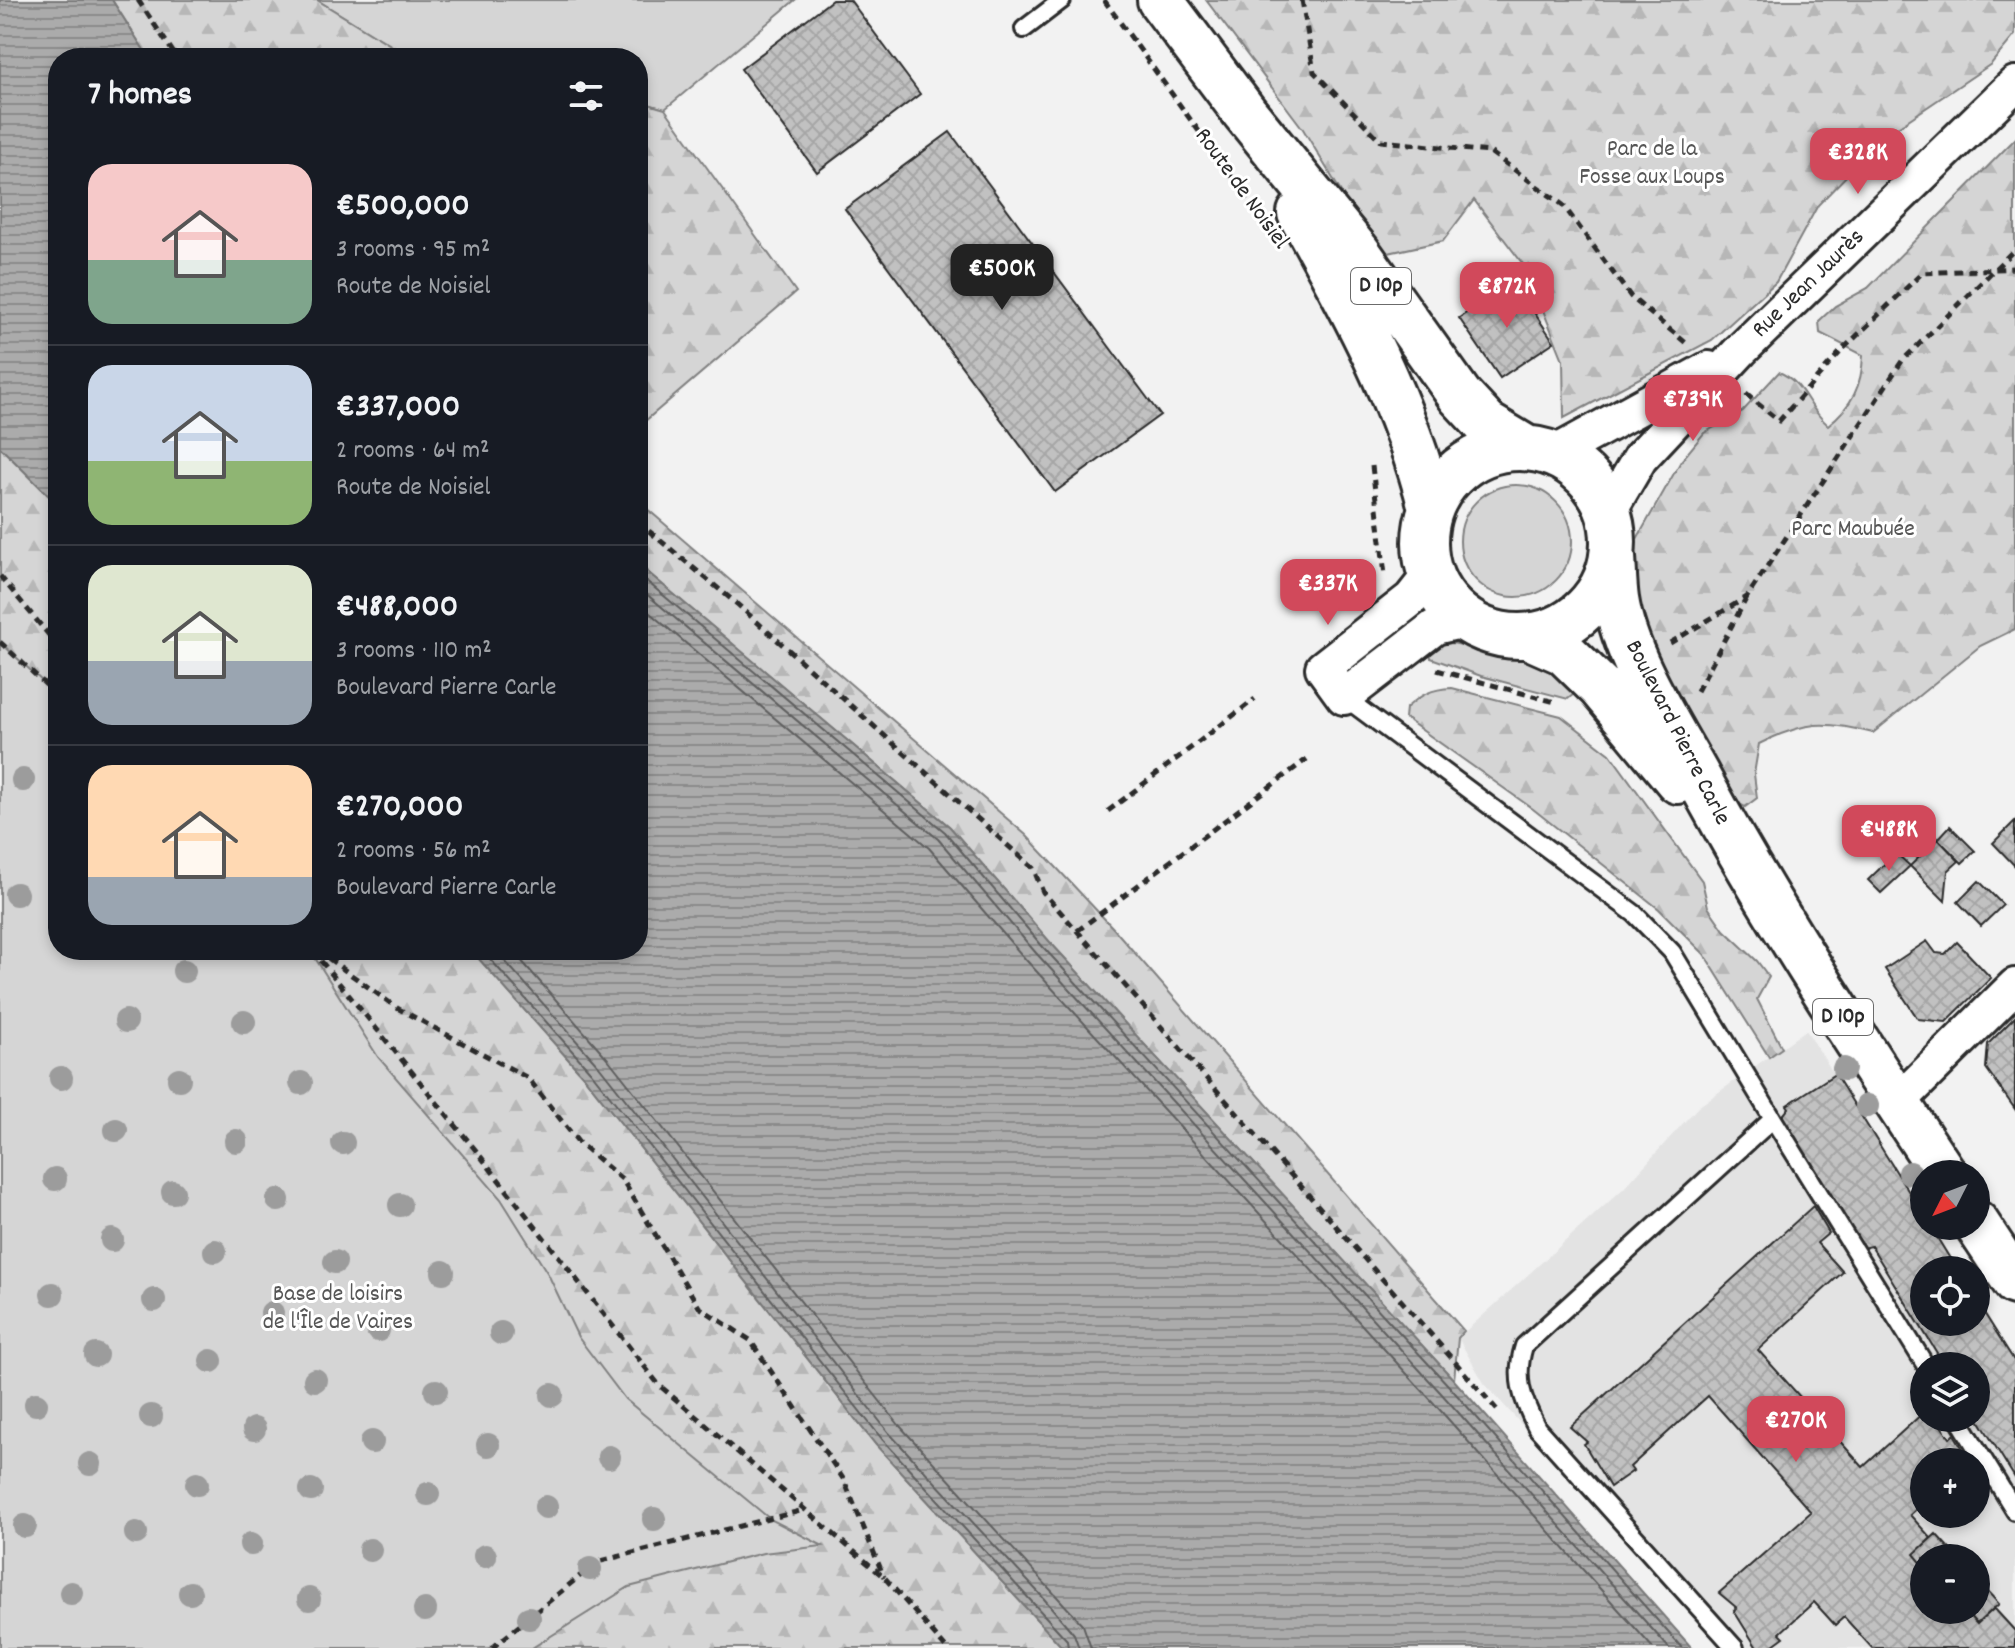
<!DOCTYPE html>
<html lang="en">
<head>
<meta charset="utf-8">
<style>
  :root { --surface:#171b24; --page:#242831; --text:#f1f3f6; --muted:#9ea1a6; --line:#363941; --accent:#d1495b }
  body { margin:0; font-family:Dekko,sans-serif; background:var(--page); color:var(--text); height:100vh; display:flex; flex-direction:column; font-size:30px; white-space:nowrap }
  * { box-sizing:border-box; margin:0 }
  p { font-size:26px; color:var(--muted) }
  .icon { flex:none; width:44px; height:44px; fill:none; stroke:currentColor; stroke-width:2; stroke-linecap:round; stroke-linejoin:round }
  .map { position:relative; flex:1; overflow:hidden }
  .drawer { position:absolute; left:48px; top:48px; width:600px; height:912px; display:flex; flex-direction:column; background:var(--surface); border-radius:32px; box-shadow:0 4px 12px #0003 }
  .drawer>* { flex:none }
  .needle { width:52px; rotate:228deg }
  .controls { position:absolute; left:1910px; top:1160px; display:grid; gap:16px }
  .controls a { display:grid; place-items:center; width:80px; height:80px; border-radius:50%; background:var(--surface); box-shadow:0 4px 12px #0003; font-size:40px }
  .price { position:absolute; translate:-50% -68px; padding:0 18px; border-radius:16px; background:var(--accent); color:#fff; font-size:26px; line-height:52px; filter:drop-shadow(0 2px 4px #0008) }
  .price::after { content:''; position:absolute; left:50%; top:48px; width:24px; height:18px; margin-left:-12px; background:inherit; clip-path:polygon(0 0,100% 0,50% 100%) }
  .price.current { background:#222; color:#fff }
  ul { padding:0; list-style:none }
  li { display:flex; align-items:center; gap:24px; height:200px; padding:0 40px }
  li+li { border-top:2px solid var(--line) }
  li span { display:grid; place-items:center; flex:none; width:224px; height:160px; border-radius:24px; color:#555 }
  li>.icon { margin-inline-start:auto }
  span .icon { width:96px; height:96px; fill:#fffc; stroke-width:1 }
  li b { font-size:34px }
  h2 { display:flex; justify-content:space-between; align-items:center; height:96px; padding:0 40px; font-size:34px }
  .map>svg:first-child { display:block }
</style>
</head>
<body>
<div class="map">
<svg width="2015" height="1648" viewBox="0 0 2015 1648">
  <defs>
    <pattern id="forest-firs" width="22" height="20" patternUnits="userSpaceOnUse" patternTransform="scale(2)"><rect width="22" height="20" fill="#d5d5d5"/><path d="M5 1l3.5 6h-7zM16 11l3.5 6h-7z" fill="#b7b7b7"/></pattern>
    <pattern id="water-rules" width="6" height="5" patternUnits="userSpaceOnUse" patternTransform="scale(2)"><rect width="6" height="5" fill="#ababab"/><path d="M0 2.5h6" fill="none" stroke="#8b8b8b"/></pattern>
    <pattern id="building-cross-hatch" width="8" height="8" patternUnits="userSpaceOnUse" patternTransform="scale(2)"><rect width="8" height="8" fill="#c1c1c1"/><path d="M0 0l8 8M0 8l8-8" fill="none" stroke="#a6a6a6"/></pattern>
  </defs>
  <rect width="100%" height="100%" fill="#f2f2f2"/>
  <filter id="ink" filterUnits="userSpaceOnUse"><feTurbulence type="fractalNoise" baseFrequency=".0125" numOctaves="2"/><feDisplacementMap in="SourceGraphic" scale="16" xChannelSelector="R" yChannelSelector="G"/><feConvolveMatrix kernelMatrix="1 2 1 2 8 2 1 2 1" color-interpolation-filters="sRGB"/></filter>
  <g filter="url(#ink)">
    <path fill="#e3e3e3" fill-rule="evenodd" d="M1806,1030L1924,1216V1226H1930L1957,1270H1924V1322H1976V1300L2015,1362V1648H1723L1484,1383L1458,1338L1624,1188L1698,1107ZM1924,1366H1976V1418H1924ZM1924,1462H1976V1514H1924ZM1924,1558H1976V1610H1924Z"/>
    <path fill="#d5d5d5" stroke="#808080" stroke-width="2" d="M317,0H795L665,109L638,101V58L410,57Z
      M0,447L58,505V950H471L585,1078L876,1445L1063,1648H0Z
      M1460 541a56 56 0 1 1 112 0a56 56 0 1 1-112 0Z
      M1452,643L1545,662L1581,688L1568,699L1481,676L1431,658L1430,646Z"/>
    <path fill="url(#forest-firs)" stroke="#808080" stroke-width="2" d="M112,0H317L410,57L471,58H149Z
      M1206,0H2015V35L1991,64L1886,135L1818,205L1776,282L1712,340L1564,418L1563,360L1526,268L1474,200L1443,241L1379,255L1303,129Z
      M638,101L665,109L796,292L638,427Z
      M2015,139V629L1980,646L1873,733C1824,720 1805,721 1759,744L1754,774L1757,798L1745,807L1726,797L1649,657L1630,559L1633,546L1681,461L1704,433L1743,411L1779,372C1805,383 1806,406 1828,425C1852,406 1862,386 1863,355L1820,333L1819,321L1835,306L1868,288Z
      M0,447L58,505V696L0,642Z
      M638,501L1026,835L1114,929L1464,1331L1458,1338L1454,1380L1049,941L950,827L638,564Z
      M1452,688L1561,716L1610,754L1702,881L1708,907L1724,930L1757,961L1769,977L1757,999L1782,1048L1769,1057L1704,954L1659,909L1533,809L1405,718L1406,708C1422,694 1431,689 1452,688Z
      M310,950H471L585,1078L876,1445L1063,1648H532L629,1587L763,1553L823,1546L770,1519L625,1399L578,1337L548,1274L501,1199L378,1057Z"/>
    <path fill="url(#water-rules)" stroke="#787878" stroke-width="2" d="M0,0H112L149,58H58V505L0,447Z
      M638,564L950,827L1049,941L1454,1380L1692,1648H1063L876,1445L585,1078L471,950H638Z"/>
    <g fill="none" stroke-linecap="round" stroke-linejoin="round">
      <path stroke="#5e5e5e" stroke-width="2" d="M638,574L945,832L1043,947L1448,1385L1682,1648
        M638,587L938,839L1036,953L1440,1392L1669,1648
        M638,603L929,848L1027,961L1431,1400L1653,1648
        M482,950L591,1072L882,1439L1067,1640L1068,1648
        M495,950L599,1066L889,1433L1039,1593L1074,1634L1079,1648
        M512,950L608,1059L899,1425L1083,1625L1091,1648"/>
    </g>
    <path fill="url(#building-cross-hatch)" stroke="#2b2b2b" stroke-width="2" d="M832,0H850L920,94L817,172L741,69Z
      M950,132L1160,415L1055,492L845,209Z
      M1513,281L1554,342L1500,378L1459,318Z
      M2015,821V866L1993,843Z
      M1950,826L1975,851L1962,863L1938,839Z
      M1938,839L1959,861L1948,871L1945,901L1910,866Z
      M1896,853L1910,866L1881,893L1868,880Z
      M1979,881L2003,905L1981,926L1958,902Z
      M1927,941L1936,953L1945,954L1957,942L1991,978L1946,1022L1918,1019L1885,969Z
      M2015,1017V1109L1986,1068L1988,1044Z
      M1835,1074L1924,1216V1226H1930L1957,1270H1924V1322H1976V1300L2015,1362V1478L1976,1415V1366H1945L1871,1246L1862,1248L1780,1119L1789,1108L1787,1105Z
      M1813,1206L1829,1233L1817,1243L1843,1272L1758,1350L1863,1467L1924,1412V1418H1935L1950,1438L1954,1434L1970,1461L1924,1462V1502L1910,1515L1931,1538L1914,1554L1924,1566V1610H1964L1977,1624L1994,1608L2015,1631V1648H1872L1844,1617L1835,1625L1814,1602L1780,1633L1784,1637L1769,1648H1757L1734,1611L1737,1608L1719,1593L1811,1512L1708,1396L1630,1467L1633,1471L1610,1487L1584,1444L1587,1442L1570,1427Z
      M1936,1534L1958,1558H1924V1566L1914,1554Z
      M1976,1579L1999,1604L1977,1624L1964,1610H1976Z"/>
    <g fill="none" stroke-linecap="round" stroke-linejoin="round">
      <g stroke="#2b2b2b" stroke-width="22">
        <path id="lane" d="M1024,29L1062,0
          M1344,697L1635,914L1672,952L1773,1119L1524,1346C1514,1378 1522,1399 1537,1428L1735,1648
          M1773,1119L1926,1366
          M1958,1418L2015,1511"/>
      </g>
      <g stroke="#2b2b2b" stroke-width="40">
        <path id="street" d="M1554,454L1709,369
          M1609,511L1640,458L1741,350L2015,84
          M1430,575L1411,599L1323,668L1344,697L1435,627L1465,620
          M1897,1103L2015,986"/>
      </g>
      <g stroke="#2b2b2b" stroke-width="50">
        <path id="primary" d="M1160,0L1245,113L1357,251L1460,396L1486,424L1526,448
          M1300,213C1352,307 1405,403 1431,508
          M1425 542a94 94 0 1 1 188 0a94 94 0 1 1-188 0Z
          M1613,557C1614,571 1614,585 1616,599C1625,659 1671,728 1700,781C1773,916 1859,1045 1944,1174
          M1530,637L1564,652L1600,687L1678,781
          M1976,1223L2015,1282"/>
      </g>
      <path stroke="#2b2b2b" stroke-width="5" stroke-dasharray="8 6" stroke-linecap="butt" d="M138,0L177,58
        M1104,0L1258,213
        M1302,0L1314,72L1381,141L1490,152L1563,205L1631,297L1686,343
        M1746,394L1779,421L1843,349L1922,273L2015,268
        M1372,466L1385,575
        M638,522L737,604L1033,868L1043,892L1498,1411
        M0,576L58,646
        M0,642L58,696
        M1670,643L1747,597L1902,361L2015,249
        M1437,670L1555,702
        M1697,691L1747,597
        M1108,811L1255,699
        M1077,931L1307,759
        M312,950L474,1148L659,1385L885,1578L946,1648
        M317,950L397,1008L528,1078L579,1143L622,1179L699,1307L750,1340L844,1480L884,1577
        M492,1648L597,1562L804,1510"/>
      <use href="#lane" stroke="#fff" stroke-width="16"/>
      <use href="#street" stroke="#fff" stroke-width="34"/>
      <use href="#primary" stroke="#fff" stroke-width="44"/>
    </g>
    <g fill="#9c9c9c">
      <circle cx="23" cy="780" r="12"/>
      <circle cx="16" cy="894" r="12"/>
      <circle cx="184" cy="971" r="12"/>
      <circle cx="126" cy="1021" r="12"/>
      <circle cx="244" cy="1022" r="12"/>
      <circle cx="1844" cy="1069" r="12"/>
      <circle cx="61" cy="1078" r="12"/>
      <circle cx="179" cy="1079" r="12"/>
      <circle cx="301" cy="1083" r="12"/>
      <circle cx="1867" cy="1106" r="12"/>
      <circle cx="116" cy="1130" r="12"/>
      <circle cx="236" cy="1141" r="12"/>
      <circle cx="343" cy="1143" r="12"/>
      <circle cx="1910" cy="1173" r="12"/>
      <circle cx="55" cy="1179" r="12"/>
      <circle cx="173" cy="1192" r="12"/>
      <circle cx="278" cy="1200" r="12"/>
      <circle cx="400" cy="1205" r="12"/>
      <circle cx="112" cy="1240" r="12"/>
      <circle cx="215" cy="1251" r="12"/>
      <circle cx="335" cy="1262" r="12"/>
      <circle cx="443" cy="1272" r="12"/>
      <circle cx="52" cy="1294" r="12"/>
      <circle cx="154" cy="1300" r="12"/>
      <circle cx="272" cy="1313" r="12"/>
      <circle cx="378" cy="1330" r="12"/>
      <circle cx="501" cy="1333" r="12"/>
      <circle cx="96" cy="1355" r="12"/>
      <circle cx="211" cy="1361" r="12"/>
      <circle cx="315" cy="1380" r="12"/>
      <circle cx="436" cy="1391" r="12"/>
      <circle cx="552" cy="1395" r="12"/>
      <circle cx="36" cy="1404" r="12"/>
      <circle cx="151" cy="1416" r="12"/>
      <circle cx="254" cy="1429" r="12"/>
      <circle cx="372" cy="1442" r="12"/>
      <circle cx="488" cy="1445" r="12"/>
      <circle cx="609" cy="1457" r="12"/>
      <circle cx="90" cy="1464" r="12"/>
      <circle cx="197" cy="1484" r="12"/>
      <circle cx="311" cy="1490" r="12"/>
      <circle cx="428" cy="1494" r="12"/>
      <circle cx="546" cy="1507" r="12"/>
      <circle cx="654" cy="1519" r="12"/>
      <circle cx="25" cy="1526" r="12"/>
      <circle cx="136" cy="1533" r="12"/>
      <circle cx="251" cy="1544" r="12"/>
      <circle cx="370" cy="1550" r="12"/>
      <circle cx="485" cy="1556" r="12"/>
      <circle cx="590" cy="1569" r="12"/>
      <circle cx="71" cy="1593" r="12"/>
      <circle cx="190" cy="1593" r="12"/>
      <circle cx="309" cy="1599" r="12"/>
      <circle cx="425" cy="1610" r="12"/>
      <circle cx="529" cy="1618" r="12"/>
    </g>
  </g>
  <g text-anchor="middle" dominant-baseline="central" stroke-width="6" stroke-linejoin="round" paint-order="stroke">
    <g fill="#fff" stroke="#6b6b6b" stroke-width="2">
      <rect x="1351" y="268" width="60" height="36" rx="6"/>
      <rect x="1813" y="999" width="60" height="36" rx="6"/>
    </g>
    <g font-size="22" font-weight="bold" fill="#2b2b2b">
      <text x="1381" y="286">D 10p</text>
      <text x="1843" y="1017">D 10p</text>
    </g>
    <g font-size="24" fill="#565656" stroke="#fff">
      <text x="1652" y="150">Parc de la<tspan x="1652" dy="28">Fosse aux Loups</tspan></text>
      <text x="1853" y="530">Parc Maubuée</text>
      <text x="338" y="1295">Base de loisirs<tspan x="338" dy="28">de l'Île de Vaires</tspan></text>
    </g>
    <g font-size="24" fill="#2b2b2b" stroke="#fff">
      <text transform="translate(1241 189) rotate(54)">Route de Noisiel</text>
      <text transform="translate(1809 284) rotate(-44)">Rue Jean Jaurès</text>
      <text transform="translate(1677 733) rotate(63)">Boulevard Pierre Carle</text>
    </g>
  </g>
</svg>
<div class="controls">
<a><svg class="needle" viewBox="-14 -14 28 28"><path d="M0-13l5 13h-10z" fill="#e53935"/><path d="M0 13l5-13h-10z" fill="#9ea1a6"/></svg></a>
<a><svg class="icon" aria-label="locate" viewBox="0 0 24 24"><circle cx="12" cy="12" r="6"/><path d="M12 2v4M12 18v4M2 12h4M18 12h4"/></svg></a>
<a><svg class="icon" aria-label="layers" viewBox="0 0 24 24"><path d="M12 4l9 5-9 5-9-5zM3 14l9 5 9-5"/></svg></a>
<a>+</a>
<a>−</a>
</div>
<b class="price" style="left:1858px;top:196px">€328K</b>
<b class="price current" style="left:1002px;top:312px">€500K</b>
<b class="price" style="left:1507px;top:330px">€872K</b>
<b class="price" style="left:1693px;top:443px">€739K</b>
<b class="price" style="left:1328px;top:627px">€337K</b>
<b class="price" style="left:1889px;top:873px">€488K</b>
<b class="price" style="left:1796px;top:1464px">€270K</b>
<section class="drawer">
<h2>7 homes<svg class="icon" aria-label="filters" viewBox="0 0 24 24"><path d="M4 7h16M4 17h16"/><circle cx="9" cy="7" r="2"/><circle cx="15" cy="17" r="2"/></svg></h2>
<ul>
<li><span style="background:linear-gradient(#f6c9c9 60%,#7fa58c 0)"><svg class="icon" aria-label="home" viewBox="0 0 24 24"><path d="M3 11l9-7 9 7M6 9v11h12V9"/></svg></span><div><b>€500,000</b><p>3 rooms · 95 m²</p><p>Route de Noisiel</p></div></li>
<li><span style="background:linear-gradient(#c9d6e8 60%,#8fb573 0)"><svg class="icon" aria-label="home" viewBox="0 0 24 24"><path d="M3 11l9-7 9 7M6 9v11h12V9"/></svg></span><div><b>€337,000</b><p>2 rooms · 64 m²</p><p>Route de Noisiel</p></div></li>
<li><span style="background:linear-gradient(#dfe7d0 60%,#9aa5b1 0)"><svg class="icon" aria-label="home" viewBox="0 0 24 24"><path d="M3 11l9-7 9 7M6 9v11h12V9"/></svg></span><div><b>€488,000</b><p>3 rooms · 110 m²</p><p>Boulevard Pierre Carle</p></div></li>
<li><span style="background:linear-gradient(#ffd9b3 70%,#9aa5b1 0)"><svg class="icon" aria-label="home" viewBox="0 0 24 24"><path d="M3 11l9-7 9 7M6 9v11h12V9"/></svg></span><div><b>€270,000</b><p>2 rooms · 56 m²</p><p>Boulevard Pierre Carle</p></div></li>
</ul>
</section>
</div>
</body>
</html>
